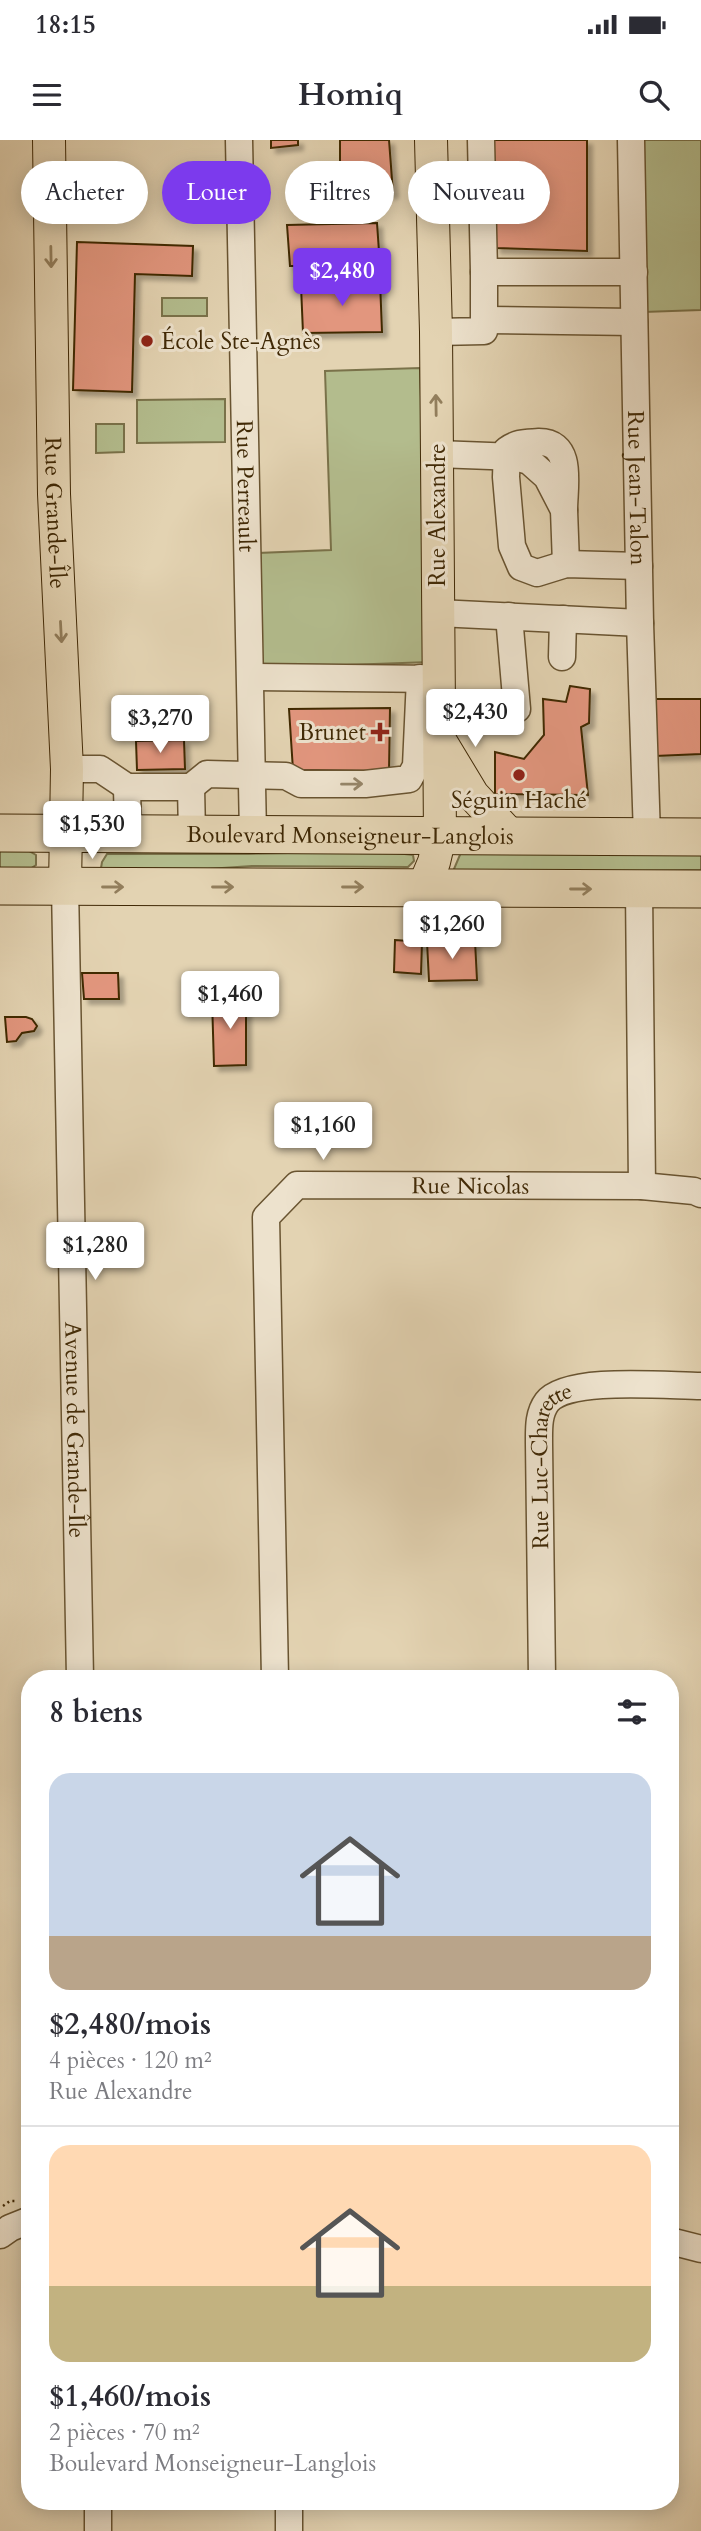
<!DOCTYPE html>
<html lang="fr">
<head>
<meta charset="utf-8">
<style>
  :root { --surface:#fff; --page:#f7f7f7; --text:#2b2b33; --muted:#7c7c81; --line:#e1e1e2; --accent:#7c3aed }
  body { margin:0; font-family:Cardo,serif; background:var(--page); color:var(--text); height:100vh; display:flex; flex-direction:column; font-size:26px; white-space:nowrap }
  * { box-sizing:border-box; margin:0 }
  p { font-size:23px; color:var(--muted) }
  .icon { flex:none; width:38px; height:38px; fill:none; stroke:currentColor; stroke-width:2; stroke-linecap:round; stroke-linejoin:round }
  .map { position:relative; flex:1; overflow:hidden }
  .sheet { position:absolute; left:21px; top:1530px; width:658px; height:840px; display:flex; flex-direction:column; background:var(--surface); border-radius:28px; box-shadow:0 4px 18px #0003 }
  .sheet>* { flex:none }
  .top-card { position:absolute; left:21px; top:21px; width:660px; height:63px; display:flex; gap:14px }
  .price { position:absolute; translate:-50% -60px; padding:0 16px; border-radius:7px; background:#fff; color:#222; font-size:23px; line-height:46px; filter:drop-shadow(0 2px 4px #0008) }
  .price::after { content:''; position:absolute; left:50%; top:42px; width:21px; height:16px; margin-left:-10px; background:inherit; clip-path:polygon(0 0,100% 0,50% 100%) }
  .price.current { background:var(--accent); color:#fff }
  ul { padding:0; list-style:none }
  li { display:grid; align-content:center; gap:14px; height:371px; padding:0 28px }
  li+li { border-top:2px solid var(--line) }
  li span { display:grid; place-items:center; height:217px; border-radius:21px; color:#555 }
  li>.icon { margin-inline-start:auto }
  span .icon { width:126px; height:126px; fill:#fffc; stroke-width:1 }
  li b { font-size:30px }
  h2 { display:flex; justify-content:space-between; align-items:center; height:84px; padding:0 28px; font-size:30px }
  .pill { padding:0 24px; border-radius:32px; background:var(--surface); box-shadow:0 4px 18px #0003; font-size:24px; line-height:63px }
  .pill.current { background:var(--accent); color:#fff }
  .status { display:flex; justify-content:space-between; align-items:center; height:49px; padding:0 35px; background:var(--surface); direction:ltr }
  .status svg { height:19px; fill:currentColor }
  header { display:flex; justify-content:space-between; align-items:center; height:91px; padding:0 28px; background:var(--surface); font-size:32px; font-weight:700 }
  .map>svg:first-child { display:block }
</style>
</head>
<body>
<div class="status"><b>18:15</b><svg viewBox="0 0 49 12"><path d="M0 12V9h3v3zM5 12V6h3v6zM10 12V3h3v9zM15 12V0h3v12zM26 1h20v11H26zM47 4h2v5h-2z"/></svg></div>
<header><svg class="icon" aria-label="menu" viewBox="0 0 24 24"><path d="M4 6h16M4 12h16M4 18h16"/></svg>Homiq<svg class="icon" aria-label="search" viewBox="0 0 24 24"><circle cx="10" cy="10" r="6"/><path d="M15 15l6 6"/></svg></header>
<div class="map">
<svg width="701" height="2391" viewBox="0 0 701 2391">
  <defs>
    <filter id="shadow"><feDropShadow dx="5" dy="5" stdDeviation="2" flood-color="#0004"/></filter>
  </defs>
  <rect width="100%" height="100%" fill="#e3d3b2"/>
  <filter id="stains"><feTurbulence type="fractalNoise" baseFrequency=".00286" numOctaves="4"/><feColorMatrix values="0 0 0 0 .2 0 0 0 0 .09 0 0 0 0 .02 0 0 0 .5 -.17"/></filter>
  <radialGradient id="worn" r=".72"><stop offset=".6" stop-color="#630" stop-opacity="0"/><stop offset="1" stop-color="#630" stop-opacity=".3"/></radialGradient>
  <path fill="#b3bc8d" stroke="#7a724a" stroke-width="2" d="M639,0H701V170L644,172Z
    M162,158H207V176H162Z
    M420,228L430,522L262,528L258,413L331,410L325,231Z
    M225,259V302L137,303V260Z
    M96,284H124V312L96,313Z
    M0,708L29,711L36,715V725L30,729H0Z
    M462,710L701,712V730L454,734V729Z
    M379,711L413,715L414,721L408,727L252,726L118,735L101,728L102,722L107,714H248Z"/>
  <path fill="#e2967e" stroke="#402906" stroke-width="2" filter="url(#shadow)" d="M271,0H298V5L271,8Z
    M340,0H389L393,53L365,57L340,54Z
    M491,0H587V111L496,108Z
    M377,83L380,126H290L287,85Z
    M77,102L193,106L192,136L135,134L132,252L73,250Z
    M380,141L382,192L303,193L301,146Z
    M570,546L590,549L589,583L581,587L588,655L495,654V612L524,619L544,595L543,559L566,562Z
    M655,559H701V614L655,616Z
    M390,568L389,631L293,630L289,569Z
    M184,600L185,629L137,630L136,601Z
    M395,800L422,802L421,834L394,832Z
    M475,801L477,840L429,841L427,802Z
    M82,833H118L119,859H84Z
    M246,855V925L214,926L212,859Z
    M5,877H26L32,879L37,886L34,891L22,893L16,901L7,902Z"/>
  <g fill="none" stroke-linecap="round" stroke-linejoin="round">
    <g stroke="#695431" stroke-width="29">
      <g id="minor">
        <path id="s1" d="M239,0L253,694"/>
        <path d="M481,0L484,132"/>
        <path id="s2" d="M631,0L640,483L647,696"/>
        <path d="M484,180L634,182"/>
        <path d="M436,192L484,191V132H634"/>
        <path d="M437,314L514,317L529,321L547,337L564,370L566,424"/>
        <path d="M564,370C564,346 574,302 539,302C525,303 518,302 507,310L506,337L512,406L521,427L537,433L566,424L639,426"/>
        <path d="M438,473L640,483"/>
        <path d="M509,476L517,569"/>
        <path d="M562,517L563,479"/>
        <path d="M251,537L437,539"/>
        <path d="M67,629H100L127,647"/>
        <path d="M191,647L207,634L286,636L301,644H365L409,639L416,626L420,538"/>
        <path d="M128,693L127,647H191L192,694"/>
        <path id="s3" d="M65,746L80,1538"/>
        <path d="M642,1046L694,1051L701,1054"/>
        <path id="s4" d="M275,1538L266,1077L297,1045L642,1046L639,749"/>
        <path id="s5" d="M542,1538L539,1304C539,1289 538,1274 547,1262C567,1236 668,1246 701,1246"/>
        <path d="M0,2095L10,2088L30,2080"/>
        <path d="M670,2101L701,2109"/>
        <path d="M98,2361V2391"/>
        <path d="M289,2361V2391"/>
      </g>
    </g>
    <g stroke="#402906" stroke-width="34">
      <g id="major">
        <path id="s6" d="M49,0L54,354L67,629L65,746"/>
        <path d="M441,602L473,655L511,696"/>
        <path d="M423,748L434,722L440,696L436,192L431,0"/>
      </g>
    </g>
    <g stroke="#402906" stroke-width="39">
      <g id="highway">
        <path id="s7" d="M0,693L701,697"/>
        <path d="M0,746L701,749"/>
      </g>
    </g>
    <path stroke="#402906" stroke-width="2.5" stroke-dasharray="2 3.5" stroke-linecap="butt" d="M3,2066L10,2061H16"/>
    <use href="#minor" stroke="#ede2cd" stroke-width="26"/>
    <use href="#major" stroke="#e3d3b2" stroke-width="32"/>
    <use href="#highway" stroke="#e3d3b2" stroke-width="37"/>
  </g>
  <defs><path id="oneway-shaft" d="M-6 0H5M1.5-3L5.5 0L1.5 3" fill="none" stroke-width="1.6" stroke-linecap="round" stroke-linejoin="round" transform="scale(1.75)"/></defs>
  <g stroke="#927e5c">
    <use href="#oneway-shaft" transform="translate(51 117) rotate(89)"/>
    <use href="#oneway-shaft" transform="translate(436 265) rotate(-91)"/>
    <use href="#oneway-shaft" transform="translate(61 492) rotate(87)"/>
    <use href="#oneway-shaft" transform="translate(113 747)"/>
    <use href="#oneway-shaft" transform="translate(223 747)"/>
    <use href="#oneway-shaft" transform="translate(353 747)"/>
    <use href="#oneway-shaft" transform="translate(581 749)"/>
  </g>
  <use stroke="#96866a" href="#oneway-shaft" transform="translate(352 644) rotate(-1)"/>
  <g fill="#8f2418" stroke="#ede2cd" stroke-width="2.5">
    <circle cx="147" cy="201" r="7"/>
    <path d="M376.5 581.5h7v7h7v7h-7v7h-7v-7h-7v-7h7z"/>
    <circle cx="519" cy="635" r="7"/>
  </g>
  <g text-anchor="middle" dominant-baseline="central" stroke-width="6" stroke-linejoin="round" paint-order="stroke">
    <g font-size="23" fill="#402906" stroke="#ede2cd" text-anchor="start">
      <text x="161" y="201">École Ste-Agnès</text>
      <text x="366" y="592" text-anchor="end">Brunet</text>
      <text x="519" y="660" text-anchor="middle">Séguin Haché</text>
    </g>
    <g font-size="23" fill="#402906" stroke="#ede2cd">
      <text stroke="none"><textPath href="#s1" startOffset="346">Rue Perreault</textPath></text>
      <text stroke="none"><textPath href="#s2" startOffset="348">Rue Jean-Talon</textPath></text>
      <text stroke="none"><textPath href="#s6" startOffset="373">Rue Grande-Île</textPath></text>
      <text transform="translate(437 375) rotate(-90)">Rue Alexandre</text>
      <text stroke="none"><textPath href="#s7" startOffset="350">Boulevard Monseigneur-Langlois</textPath></text>
      <text stroke="none"><textPath href="#s4" startOffset="679">Rue Nicolas</textPath></text>
      <text stroke="none"><textPath href="#s3" startOffset="544">Avenue de Grande-Île</textPath></text>
      <text stroke="none"><textPath href="#s5" startOffset="217">Rue Luc-Charette</textPath></text>
    </g>
  </g>
  <rect width="100%" height="100%" filter="url(#stains)"/>
  <rect width="100%" height="100%" fill="url(#worn)"/>
</svg>
<b class="price current" style="left:342px;top:168px">$2,480</b>
<b class="price" style="left:475px;top:609px">$2,430</b>
<b class="price" style="left:160px;top:615px">$3,270</b>
<b class="price" style="left:92px;top:721px">$1,530</b>
<b class="price" style="left:452px;top:821px">$1,260</b>
<b class="price" style="left:230px;top:891px">$1,460</b>
<b class="price" style="left:323px;top:1022px">$1,160</b>
<b class="price" style="left:95px;top:1142px">$1,280</b>
<div class="top-card">
<a class="pill">Acheter</a>
<a class="pill current">Louer</a>
<a class="pill">Filtres</a>
<a class="pill">Nouveau</a>
</div>
<section class="sheet">
<h2>8 biens<svg class="icon" aria-label="filters" viewBox="0 0 24 24"><path d="M4 7h16M4 17h16"/><circle cx="9" cy="7" r="2"/><circle cx="15" cy="17" r="2"/></svg></h2>
<ul>
<li><span style="background:linear-gradient(#c9d6e8 75%,#b9a48a 0)"><svg class="icon" aria-label="home" viewBox="0 0 24 24"><path d="M3 11l9-7 9 7M6 9v11h12V9"/></svg></span><div><b>$2,480/mois</b><p>4 pièces · 120 m²</p><p>Rue Alexandre</p></div></li>
<li><span style="background:linear-gradient(#ffd9b3 65%,#c2b280 0)"><svg class="icon" aria-label="home" viewBox="0 0 24 24"><path d="M3 11l9-7 9 7M6 9v11h12V9"/></svg></span><div><b>$1,460/mois</b><p>2 pièces · 70 m²</p><p>Boulevard Monseigneur-Langlois</p></div></li>
</ul>
</section>
</div>
</body>
</html>
